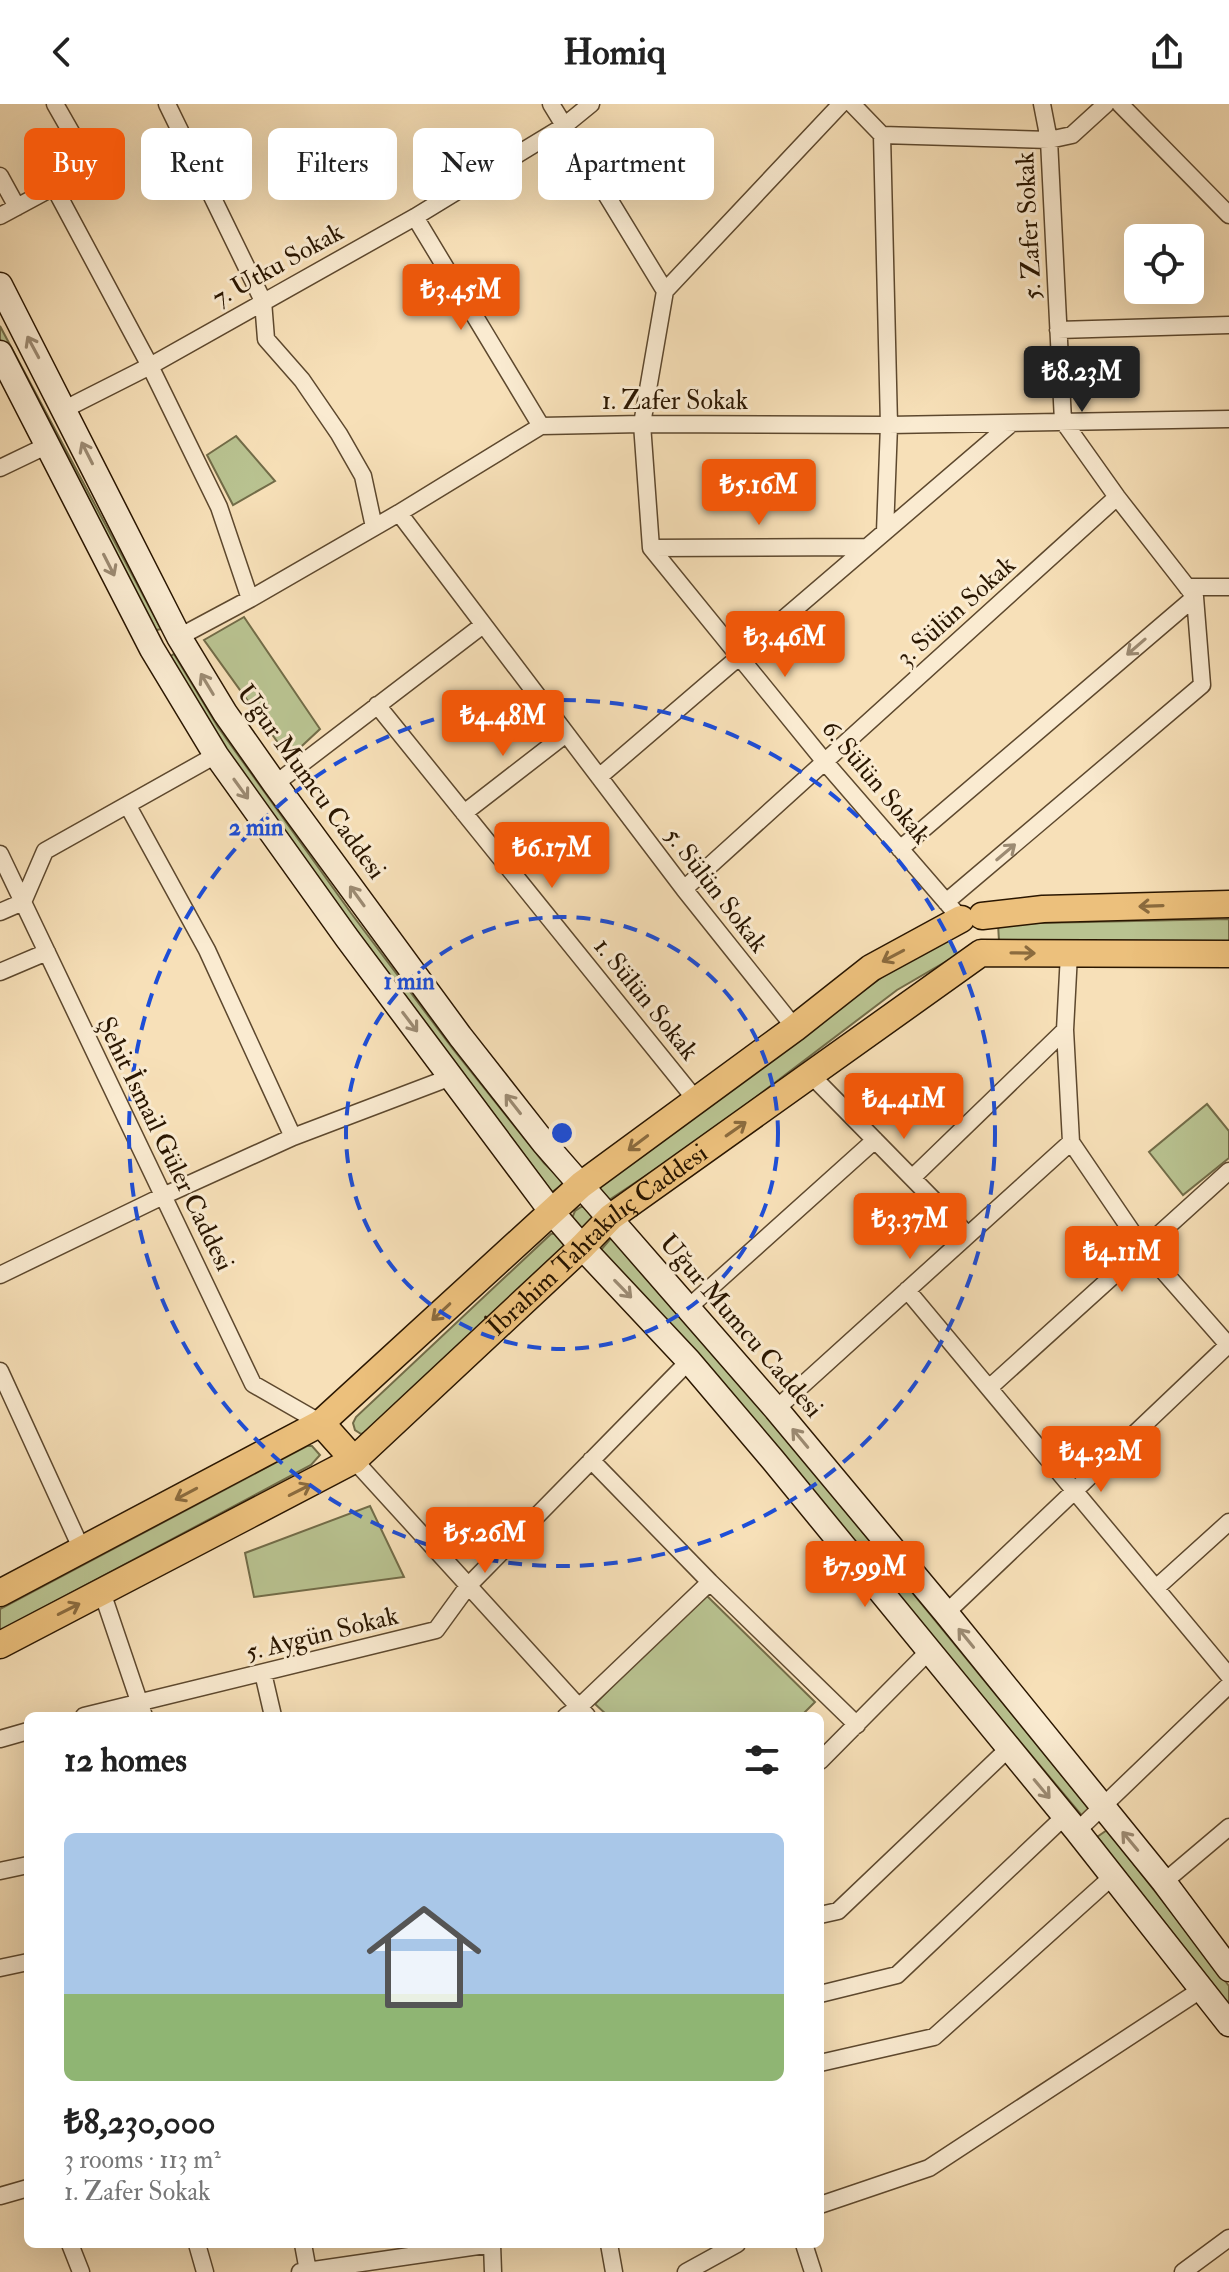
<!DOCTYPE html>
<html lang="en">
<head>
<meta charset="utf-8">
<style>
  :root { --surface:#fff; --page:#f2f2f2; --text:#222; --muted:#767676; --line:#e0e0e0; --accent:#ea580c }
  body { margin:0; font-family:"IM FELL Double Pica",serif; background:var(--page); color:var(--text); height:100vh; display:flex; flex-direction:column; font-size:30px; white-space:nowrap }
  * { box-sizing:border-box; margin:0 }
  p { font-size:26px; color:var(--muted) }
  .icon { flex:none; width:44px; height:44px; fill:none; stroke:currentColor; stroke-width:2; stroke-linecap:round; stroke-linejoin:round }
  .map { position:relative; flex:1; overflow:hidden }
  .drawer { position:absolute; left:24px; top:1608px; width:800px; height:536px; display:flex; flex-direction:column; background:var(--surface); border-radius:12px; box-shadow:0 8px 32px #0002 }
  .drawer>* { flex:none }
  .guide { position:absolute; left:24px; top:24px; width:800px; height:72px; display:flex; gap:16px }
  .buttons { position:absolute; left:1124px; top:120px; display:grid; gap:16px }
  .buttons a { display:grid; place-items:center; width:80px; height:80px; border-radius:12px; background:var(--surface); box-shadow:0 8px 32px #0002; font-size:40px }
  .price { position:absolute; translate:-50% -68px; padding:0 18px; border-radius:8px; background:var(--accent); color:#fff; font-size:26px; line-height:52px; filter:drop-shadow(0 2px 4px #0008) }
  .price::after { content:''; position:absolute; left:50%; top:48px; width:24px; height:18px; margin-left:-12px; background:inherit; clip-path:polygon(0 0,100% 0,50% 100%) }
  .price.on { background:#222; color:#fff }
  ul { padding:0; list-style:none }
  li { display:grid; align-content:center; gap:16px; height:424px; padding:0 40px }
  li+li { border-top:2px solid var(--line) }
  li span { display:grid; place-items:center; height:248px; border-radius:12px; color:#555 }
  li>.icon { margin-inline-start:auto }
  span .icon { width:144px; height:144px; fill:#fffc; stroke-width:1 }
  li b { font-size:34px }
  h2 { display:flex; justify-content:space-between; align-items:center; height:96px; padding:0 40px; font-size:34px }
  .chip { padding:0 28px; border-radius:12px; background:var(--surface); box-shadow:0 8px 32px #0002; font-size:28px; line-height:72px }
  .chip.on { background:var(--accent); color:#fff }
  header { display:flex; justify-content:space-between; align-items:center; height:104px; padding:0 40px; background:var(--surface); font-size:36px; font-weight:700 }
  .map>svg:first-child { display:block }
</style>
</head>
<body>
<header><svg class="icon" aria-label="back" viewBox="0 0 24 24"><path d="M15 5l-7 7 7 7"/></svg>Homiq<svg class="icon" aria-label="share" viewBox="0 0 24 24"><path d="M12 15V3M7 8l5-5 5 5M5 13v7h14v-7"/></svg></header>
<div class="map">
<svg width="1229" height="2168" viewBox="0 0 1229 2168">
  <rect width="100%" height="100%" fill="#f7e0b8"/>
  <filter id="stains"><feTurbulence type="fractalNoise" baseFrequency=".0025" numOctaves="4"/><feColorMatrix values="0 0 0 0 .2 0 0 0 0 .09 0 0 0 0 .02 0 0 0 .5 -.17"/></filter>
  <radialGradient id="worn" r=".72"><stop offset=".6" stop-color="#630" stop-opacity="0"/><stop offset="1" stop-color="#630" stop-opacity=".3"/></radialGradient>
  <path fill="#b9c391" stroke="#726c48" stroke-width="2" d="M0,222L161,525L152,527L0,241Z
    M236,332L275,377L233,401L207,351Z
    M244,513L320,625L289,654L204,536Z
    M174,550L218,623L351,809L453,945L544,1059L565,1079L552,1088L262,700L166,555Z
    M1229,815V837H999L998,820Z
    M948,833L957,851L897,886L698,1037L606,1098L596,1085L856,892L903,858Z
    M1207,1000L1229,1027V1054L1183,1091L1149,1048Z
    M581,1103H585L595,1112L581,1125L572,1114L575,1107Z
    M557,1129L565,1138L564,1144L367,1328L361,1330L355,1326L353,1319L356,1313L551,1130Z
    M612,1133L700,1229L1091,1707L1083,1713L686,1238L600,1147Z
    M307,1342H312L320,1351L311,1361L0,1527V1505Z
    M370,1402L404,1473L254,1493L245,1449Z
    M704,1489L815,1598L801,1612H608L595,1600Z
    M1107,1726L1229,1882V1900L1097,1733Z"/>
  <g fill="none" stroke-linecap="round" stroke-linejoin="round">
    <g stroke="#5d482e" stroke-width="19">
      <path id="street" d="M167,0L263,197L266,235L302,276L339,330L363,372L374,423
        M551,0L665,187
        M841,0L665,187L642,320L651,444L825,658L961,815
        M852,0L882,31L889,321L885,428
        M1120,0L1229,111
        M882,31L1049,36L1072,31L1106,0
        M0,72L17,103
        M54,83L150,262L219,403L250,495
        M0,112L91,63L55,0
        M415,113L541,322
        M1058,226L1229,221
        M65,305L150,262L415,113L564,22L591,0
        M0,364L48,341
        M399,409L684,785L795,924
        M651,444L867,443
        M1187,483H1229
        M179,533L250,495L399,409L541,322L642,320L889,321L1229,315
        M377,601L696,996
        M599,673L1012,319
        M275,680L483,521
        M128,702L207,846L293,1033
        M464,709L566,630
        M900,745L1195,493
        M0,750L253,1280L321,1319
        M684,785L1117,393
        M946,798L1202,581L1195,493L1117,393L1063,317L1049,36L1042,0
        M0,808L23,798L45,747L216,651
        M1069,850L1065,926L1071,1038L1143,1144L1229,1242
        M0,868L47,848
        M811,971L968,1131
        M912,1074L1065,926
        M0,1171L163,1092L293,1033L451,973
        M907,1186L1229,1572
        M689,1203L875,1036
        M0,1267L82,1446
        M989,1284L1229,1067
        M776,1305L1071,1038
        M354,1356L587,1612
        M591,1356L710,1478L857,1621
        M1156,1484L1229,1418
        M102,1488L144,1612
        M946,1509L1229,1240
        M263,1569L273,1612
        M84,1612L436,1526L468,1482L689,1257
        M566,1612L579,1603L710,1478
        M0,1635L28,1627
        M820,1657L929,1547
        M1077,1727L1229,1581
        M0,1767L28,1761
        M1164,1778L1229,1723
        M820,1811L838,1807L1008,1645
        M0,1864L28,1858
        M820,1890L897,1871L1065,1712
        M820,1959L934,1933L1113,1772
        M0,2092L28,2084
        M820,2101L929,2064L1202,1885
        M70,2140L81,2168
        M197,2140L205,2168
        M303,2140L308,2167
        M492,2140L493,2168
        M609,2140L614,2168
        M804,2140L813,2168
        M300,2168L492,2140
        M686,2168L737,2140
        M1183,2168L1229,2134"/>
    </g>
    <g stroke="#2a1600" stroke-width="27">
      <path id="secondary" d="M0,181L179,533L225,609L275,680L460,932L544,1039L776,1305L946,1509L1164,1778L1229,1865
        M0,249L152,545L216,651L347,834L551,1107L582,1143L689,1257L773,1356L1077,1727L1229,1920"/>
    </g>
    <g stroke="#2a1600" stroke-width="29">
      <g id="primary">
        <path d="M982,812L1043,805L1229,800"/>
        <path d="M321,1319L354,1356"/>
        <path d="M0,1489L321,1319L581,1081L795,924L871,864L961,815"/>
        <path id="s1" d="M0,1541L354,1356L582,1143L611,1113L981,849L1229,850"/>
      </g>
    </g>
    <use href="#street" stroke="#faebd1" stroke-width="16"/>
    <use href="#secondary" stroke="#faebd1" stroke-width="24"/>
    <use href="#primary" stroke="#ecc07c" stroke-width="26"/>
  </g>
  <defs><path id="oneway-shaft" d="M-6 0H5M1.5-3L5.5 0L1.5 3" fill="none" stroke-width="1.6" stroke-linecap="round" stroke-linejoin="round" transform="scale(2)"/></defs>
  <g stroke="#9c8b73">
    <use href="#oneway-shaft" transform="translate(33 243) rotate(-118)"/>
    <use href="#oneway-shaft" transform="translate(87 349) rotate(-117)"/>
    <use href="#oneway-shaft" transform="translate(109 461) rotate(63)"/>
    <use href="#oneway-shaft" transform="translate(1136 543) rotate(139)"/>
    <use href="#oneway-shaft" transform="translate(207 580) rotate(-121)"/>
    <use href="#oneway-shaft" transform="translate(241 685) rotate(54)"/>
    <use href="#oneway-shaft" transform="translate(1006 748) rotate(-40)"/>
    <use href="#oneway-shaft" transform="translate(357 792) rotate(-126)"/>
    <use href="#oneway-shaft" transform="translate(410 918) rotate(53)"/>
    <use href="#oneway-shaft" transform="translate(513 1000) rotate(-128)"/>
    <use href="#oneway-shaft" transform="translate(623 1185) rotate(46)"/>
    <use href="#oneway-shaft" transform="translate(800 1334) rotate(-130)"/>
    <use href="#oneway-shaft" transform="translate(966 1534) rotate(-129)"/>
    <use href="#oneway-shaft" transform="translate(1042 1685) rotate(50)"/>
    <use href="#oneway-shaft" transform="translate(1130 1737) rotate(-130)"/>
  </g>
  <g stroke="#8b6b3e">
    <use href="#oneway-shaft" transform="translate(1151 802) rotate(178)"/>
    <use href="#oneway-shaft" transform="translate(1023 849) rotate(1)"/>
    <use href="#oneway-shaft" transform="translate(893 852) rotate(152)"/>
    <use href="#oneway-shaft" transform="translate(736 1025) rotate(-35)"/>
    <use href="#oneway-shaft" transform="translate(638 1039) rotate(143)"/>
    <use href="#oneway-shaft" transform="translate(441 1208) rotate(137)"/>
    <use href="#oneway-shaft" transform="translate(300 1386) rotate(-27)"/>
    <use href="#oneway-shaft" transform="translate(186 1390) rotate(152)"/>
    <use href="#oneway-shaft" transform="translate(69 1505) rotate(-27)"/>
  </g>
  <g fill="none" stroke="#1d4ed8" stroke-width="4" stroke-dasharray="14 10">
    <circle cx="562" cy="1029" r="216"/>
    <circle cx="562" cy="1029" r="433"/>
  </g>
  <g text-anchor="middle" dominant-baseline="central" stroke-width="6" stroke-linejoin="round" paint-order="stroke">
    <g font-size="26" fill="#2a1600" stroke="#faebd1">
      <text transform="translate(1029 122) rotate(-93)">5. Zafer Sokak</text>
      <text transform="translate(278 161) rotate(-29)">7. Utku Sokak</text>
      <text x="675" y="297">1. Zafer Sokak</text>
      <text transform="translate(956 507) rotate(-42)">3. Sülün Sokak</text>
      <text transform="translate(311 678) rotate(54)">Uğur Mumcu Caddesi</text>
      <text transform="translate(876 678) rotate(50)">6. Sülün Sokak</text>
      <text transform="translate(716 786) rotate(52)">5. Sülün Sokak</text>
      <text transform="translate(646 895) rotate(51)">1. Sülün Sokak</text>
      <text transform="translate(165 1040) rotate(64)">Şehit İsmail Güler Caddesi</text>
      <text stroke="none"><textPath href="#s1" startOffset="728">İbrahim Tahtakılıç Caddesi</textPath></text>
      <text transform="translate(741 1222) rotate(49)">Uğur Mumcu Caddesi</text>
      <text transform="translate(322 1530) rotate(-14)">5. Aygün Sokak</text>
    </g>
  </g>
  <circle cx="562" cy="1029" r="12" fill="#1d4ed8" stroke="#faebd1" stroke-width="4"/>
  <g font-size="24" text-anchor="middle" font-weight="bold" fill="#1d4ed8" stroke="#faebd1" stroke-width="6" stroke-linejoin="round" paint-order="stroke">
    <text x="256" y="731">2 min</text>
    <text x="409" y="885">1 min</text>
  </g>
  <rect width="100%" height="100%" filter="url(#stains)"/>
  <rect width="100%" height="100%" fill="url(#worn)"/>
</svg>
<div class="buttons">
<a><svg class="icon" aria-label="locate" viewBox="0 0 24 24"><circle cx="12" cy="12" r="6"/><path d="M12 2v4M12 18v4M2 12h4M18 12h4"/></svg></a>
</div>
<b class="price" style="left:461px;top:228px">₺3.45M</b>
<b class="price on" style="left:1082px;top:310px">₺8.23M</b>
<b class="price" style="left:759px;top:423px">₺5.16M</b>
<b class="price" style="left:785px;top:575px">₺3.46M</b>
<b class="price" style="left:503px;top:654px">₺4.48M</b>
<b class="price" style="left:552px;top:786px">₺6.17M</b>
<b class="price" style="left:904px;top:1037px">₺4.41M</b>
<b class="price" style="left:910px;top:1157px">₺3.37M</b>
<b class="price" style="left:1122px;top:1190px">₺4.11M</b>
<b class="price" style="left:1101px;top:1390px">₺4.32M</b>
<b class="price" style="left:485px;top:1471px">₺5.26M</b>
<b class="price" style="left:865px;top:1505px">₺7.99M</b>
<div class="guide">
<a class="chip on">Buy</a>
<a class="chip">Rent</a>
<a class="chip">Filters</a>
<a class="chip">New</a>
<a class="chip">Apartment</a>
</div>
<section class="drawer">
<h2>12 homes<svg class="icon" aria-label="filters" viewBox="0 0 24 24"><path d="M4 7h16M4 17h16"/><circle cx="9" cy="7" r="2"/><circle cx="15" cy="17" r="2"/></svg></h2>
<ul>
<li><span style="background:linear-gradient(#a9c7e8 65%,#8fb573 0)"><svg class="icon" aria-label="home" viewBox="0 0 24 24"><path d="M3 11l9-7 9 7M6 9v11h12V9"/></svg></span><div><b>₺8,230,000</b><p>3 rooms · 113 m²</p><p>1. Zafer Sokak</p></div></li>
</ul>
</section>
</div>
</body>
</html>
